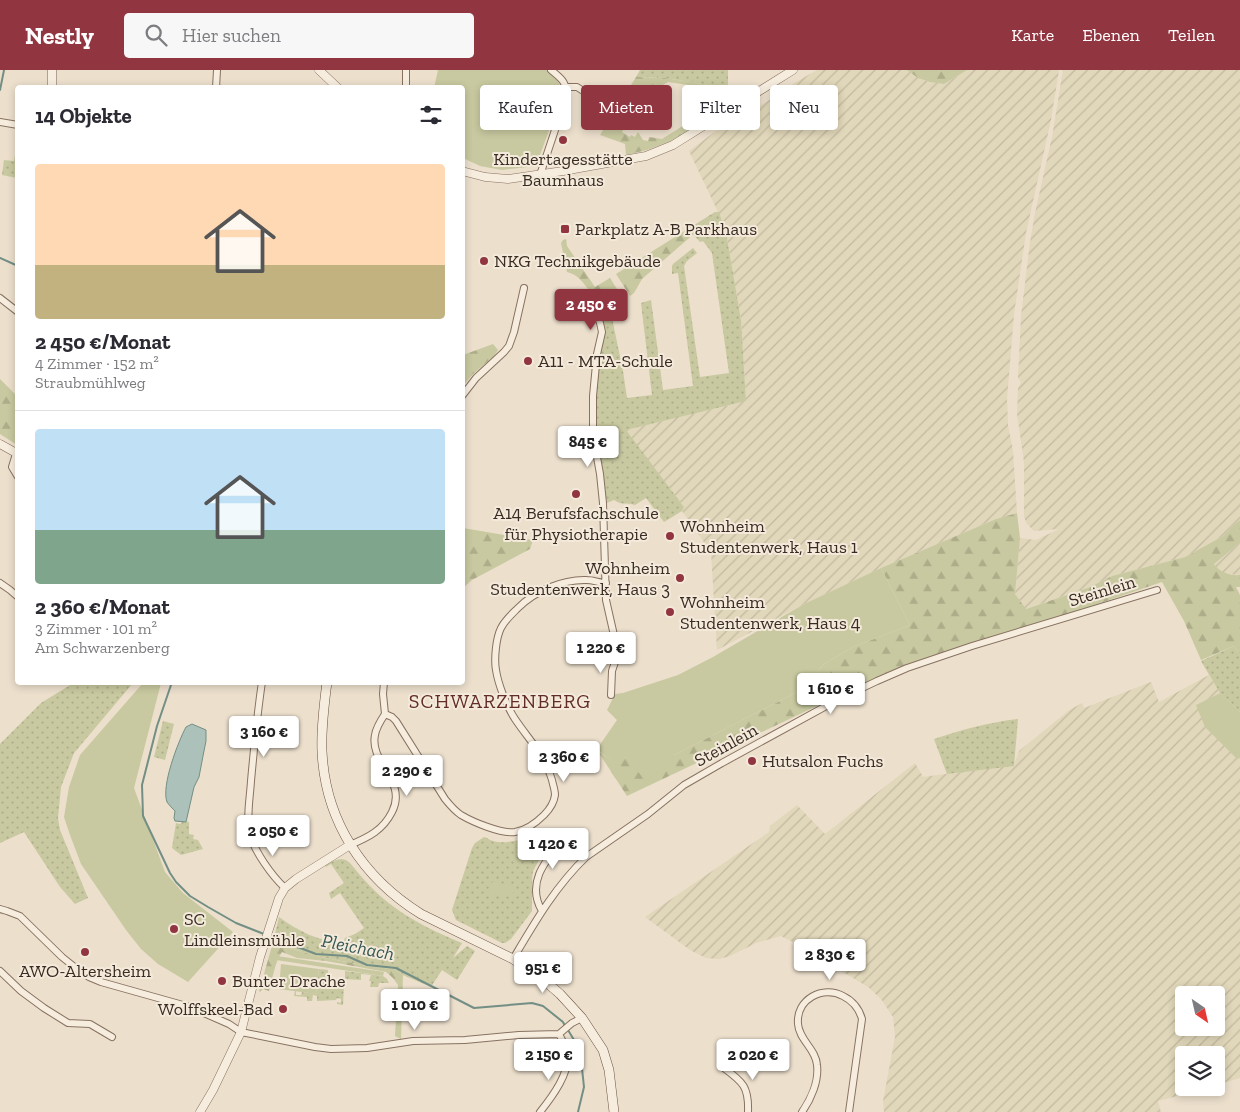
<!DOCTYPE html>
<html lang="de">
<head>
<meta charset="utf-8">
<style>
  :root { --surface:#fff; --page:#f7f7f7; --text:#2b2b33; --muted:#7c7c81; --line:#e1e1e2; --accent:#913640 }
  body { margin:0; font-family:"Zilla Slab",serif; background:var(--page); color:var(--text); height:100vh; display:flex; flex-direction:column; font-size:19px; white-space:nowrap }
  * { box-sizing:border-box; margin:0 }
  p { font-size:16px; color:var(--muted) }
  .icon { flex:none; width:28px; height:28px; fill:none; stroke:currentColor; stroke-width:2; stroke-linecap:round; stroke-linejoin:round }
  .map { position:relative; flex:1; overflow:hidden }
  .sheet { position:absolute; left:15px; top:15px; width:450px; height:600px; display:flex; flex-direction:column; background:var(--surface); border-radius:5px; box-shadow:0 2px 8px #0003 }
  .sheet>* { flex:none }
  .hud { position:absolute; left:480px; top:15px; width:475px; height:45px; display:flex; gap:10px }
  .needle { width:32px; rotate:146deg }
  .fabs { position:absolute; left:1175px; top:916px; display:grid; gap:10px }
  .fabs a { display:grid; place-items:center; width:50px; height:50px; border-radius:5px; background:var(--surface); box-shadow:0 2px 8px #0003; font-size:25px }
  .price { position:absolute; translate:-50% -42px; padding:0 11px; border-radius:5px; background:#fff; color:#222; font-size:16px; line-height:32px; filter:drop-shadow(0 1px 2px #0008) }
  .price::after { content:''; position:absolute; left:50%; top:30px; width:15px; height:11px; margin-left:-8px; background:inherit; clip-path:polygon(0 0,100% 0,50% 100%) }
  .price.active { background:var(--accent); color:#fff }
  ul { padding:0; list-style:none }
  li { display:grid; align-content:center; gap:10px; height:265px; padding:0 20px }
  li+li { border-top:1px solid var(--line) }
  li span { display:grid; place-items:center; height:155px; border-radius:5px; color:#555 }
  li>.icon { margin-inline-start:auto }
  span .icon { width:90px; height:90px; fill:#fffc; stroke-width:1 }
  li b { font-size:21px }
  h2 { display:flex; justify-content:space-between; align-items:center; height:60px; padding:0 20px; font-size:21px }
  .tag { padding:0 18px; border-radius:5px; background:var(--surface); box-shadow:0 2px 8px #0003; font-size:18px; line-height:45px }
  .tag.active { background:var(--accent); color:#fff }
  header { display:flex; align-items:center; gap:30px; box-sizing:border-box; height:70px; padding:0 25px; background:var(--accent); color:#fff }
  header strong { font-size:24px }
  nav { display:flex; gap:28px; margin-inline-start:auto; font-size:18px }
  .search { width:350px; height:45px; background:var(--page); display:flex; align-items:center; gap:12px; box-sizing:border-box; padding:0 18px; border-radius:5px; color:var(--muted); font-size:19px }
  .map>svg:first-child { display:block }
</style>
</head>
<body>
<header>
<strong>Nestly</strong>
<div class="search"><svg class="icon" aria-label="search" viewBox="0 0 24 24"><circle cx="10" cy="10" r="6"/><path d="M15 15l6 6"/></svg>Hier suchen</div>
<nav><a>Karte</a><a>Ebenen</a><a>Teilen</a></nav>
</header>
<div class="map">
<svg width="1240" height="1042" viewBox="0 0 1240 1042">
  <defs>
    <pattern id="farmland-furrows" width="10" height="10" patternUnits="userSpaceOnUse" patternTransform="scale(1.25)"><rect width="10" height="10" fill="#e1d7ba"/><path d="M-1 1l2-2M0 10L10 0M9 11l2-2" fill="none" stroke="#c2b9a0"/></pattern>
    <pattern id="grass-dots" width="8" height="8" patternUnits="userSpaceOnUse" patternTransform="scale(1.25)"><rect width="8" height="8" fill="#c8c9a0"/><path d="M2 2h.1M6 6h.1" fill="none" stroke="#adad8a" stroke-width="1.8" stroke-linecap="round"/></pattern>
    <pattern id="forest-firs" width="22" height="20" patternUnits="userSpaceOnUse" patternTransform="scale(1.25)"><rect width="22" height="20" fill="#c8c9a0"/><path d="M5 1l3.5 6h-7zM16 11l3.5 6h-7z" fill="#adad8a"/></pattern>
  </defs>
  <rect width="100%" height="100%" fill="#ecdfcc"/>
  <path fill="url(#farmland-furrows)" fill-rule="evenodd" d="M817,0H907L919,8L930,12L944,14L967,0H1059L1051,50L1026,163L1014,244L1007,329L1008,355L1013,380L1017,443L996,449L881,498L804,534L717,580L711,482L682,441L684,437L625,360L746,331L741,250L727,168L718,142L689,81L720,58L739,50L796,12Z
    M1063,0H1240V450L1233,455L1223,466L1185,487L1112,506L1090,517L1025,539L1015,524L1020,468L1036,470L1059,459L1034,461L1027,454L1024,447V392L1017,344L1018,318L1021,313L1018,307L1021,246L1030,172L1035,143L1052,67Z
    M1240,473V505H1236L1225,503L1216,498L1214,494Z
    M1209,605L1220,623L1196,635L1240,687V1008L1216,1015V985H1184V1018H1208L1158,1031L1161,1042H884L883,1031L895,967L893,947L881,929L868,917L791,871L781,866L756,873L730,886L719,889L706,888L690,880L645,847L769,762L770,756L797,735L825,764L915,693L923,707L1014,695L1019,681L1068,641L1082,633L1084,638L1151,612L1159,632ZM1184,925H1216V958H1184Z"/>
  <path fill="url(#grass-dots)" d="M640,0H728V18L665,8L636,7Z
    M17,72V108L2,105L4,90L14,91Z
    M719,142L727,168L741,250L746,331L626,360L684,437L682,441L664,452L646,428L635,435C627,432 623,436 614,430L607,433L596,366L594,330L600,277C609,261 603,252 598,236L612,248L623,301L627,328L652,325L641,233L651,230L663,320L693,316L678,203L672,204V196L673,194L693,178L697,183L687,191L684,196L700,307L729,303L712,183L703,171L700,172L693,164Z
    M1234,576L1240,585V642L1220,623L1201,591Z
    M75,612L133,613L74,683L61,717L58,748L60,760L88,828L75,834L60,817L24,762L0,773V674L41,633Z
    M1018,649L1014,696L947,704L934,669C961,660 990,652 1018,649Z
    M163,651L174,654L165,690L154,687Z
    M183,751L189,752V764L194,765L193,769L198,770L203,779L181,785L172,778L176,753L180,754Z
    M484,767L487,768C499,778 526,767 541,767L546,773L545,779L533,801L532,809V841L511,869L505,873H502L456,850L452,840L472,778L475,773Z
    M341,789L346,790L350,793C363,809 377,825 394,837C414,852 438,863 462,873L453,888L467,876L475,881L457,910L442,900L431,917L403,905L393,899L367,896L316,886L287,877L272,876L279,847C297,861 321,872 343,873L345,868L355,864L364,858L340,823L331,829L329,823L344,813L331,794L326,797L325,795L336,790Z
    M319,899L328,900L327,914H344L343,935L337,934V932L341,933V929L337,928L336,930L317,931V926L313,925L312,931H307V927L294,926L295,921H296V925H301L302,922L316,924Z
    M345,901L383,906L387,909L389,913H379L378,917H370L371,911H369L371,905L361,904V910L345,909Z"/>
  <path fill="url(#forest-firs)" d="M907,0H967L944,14L930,12L918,8Z
    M636,7L665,8L728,18V21L668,12L653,21H648L622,62L630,67L631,65L635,67L638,62L643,70L648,71L649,67L662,69L725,29H727L725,36L723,39L721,38L716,41L717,43L676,69L647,80L626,85L625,74L600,65Z
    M715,142H719L642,209L634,223L630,226L616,204Z
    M566,169L567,176L595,217L610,208L624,230L616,237L612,244C607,240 601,236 596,230C588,220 581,205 567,202L561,173L563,170Z
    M493,274L498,280L494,286L472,305L463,316V285Z
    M0,309L17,326V375L0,364Z
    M1017,443L1020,468L1015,524L1026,539L1090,517L1112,506L1185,487L1223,466L1233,455L1240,450V473L1214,494C1219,502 1231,506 1240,505V517H1236L1240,525V585L1234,576L1201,590L1184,551L1162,512L859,616L627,726L597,680L616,694L626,687L674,685L803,619L824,594L853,577L910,555L881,498L996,449Z
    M463,458L533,470L530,479L472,510L463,518Z
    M272,876L286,877L316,886L367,896L393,899L403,905L401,969L395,966L398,915L393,908L386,902L326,891L297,888L282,882C274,894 273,908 269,921L263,919L260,922L259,921Z"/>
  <path fill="#c8c9a0" d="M438,0H546C555,7 562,13 562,25L536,96L502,100L480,96L463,88L462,18H434Z
    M881,498L910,555L853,577L824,594L803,619L674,685C664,692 654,701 644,709L626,687L616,695L597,679L617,650L607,640L615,624L623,623L678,605L713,587L804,534Z
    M143,613H161L134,718L165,802L183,823L233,862L188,912L158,894L141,879L126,860L81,794L70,765L64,747L69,717L80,685Z
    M1220,623L1240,642V688L1237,689L1205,657L1196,635Z
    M492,812L513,815V817H514L513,827L490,824Z
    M277,886L384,902L383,906L276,890Z
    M281,894L319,899L316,924L279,919Z"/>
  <path fill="#acc1b9" stroke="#738f85" d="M192,654L206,660V671L203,686L199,707L194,717L186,752L175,751L174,748L175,741C173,739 169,735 167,732C161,716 178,672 186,657Z"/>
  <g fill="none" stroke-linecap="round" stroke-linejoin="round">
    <path stroke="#738f85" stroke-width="2" d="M0,20L4,0
      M0,188L18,196
      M172,612L157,656L142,715L143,746L170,803L176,812L190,826L208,837L236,853L264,864
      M269,866L316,884L347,886L367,895L396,898L474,938L532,933L543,936L563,952L565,956
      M568,960L580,980L584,1017L578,1042"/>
    <g stroke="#877261" stroke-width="8">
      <path id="minor" d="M567,17H577L594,28
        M216,18L217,0
        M406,18V0
        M0,52L18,55
        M540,105L566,27C567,12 562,9 551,0
        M0,228L18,242
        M593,235L600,253L602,262L597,284L593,326V365L600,404L603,433L606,530L618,583L612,601L611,625
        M462,326L476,308L504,282L509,276L514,262L524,218
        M16,384L12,397L18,407
        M0,513L10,520L18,527
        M262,612C257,645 254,678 251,711C250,728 246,748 250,764C254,781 272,806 285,818
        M385,644L392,647L396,651L445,729C449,734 455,741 461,745C473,752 501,764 515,762C526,760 536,753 544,745C549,740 554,733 555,725C555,720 553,715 552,710C545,685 529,670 515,649C507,637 498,614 496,600C494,589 496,568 501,558C505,550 512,544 518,538C535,521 563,509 587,510C593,510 599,513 606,513
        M350,775C369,767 383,760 392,742C408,711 369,693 375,665C376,658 381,650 385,644L383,624L384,612
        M0,839L7,841L20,846L62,887L77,899L89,907L101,912L190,937L229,954L241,962L315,977L331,979L367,978L413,971L465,970L519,965L559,964L572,953L582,948
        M542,841C524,810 550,786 568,763
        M513,889C535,852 555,817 586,787L648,744L684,715L722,693L839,629L877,611L907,598L972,576L1157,520
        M0,901L21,921L44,938L68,953L90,954L112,967
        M724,998C743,1012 749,1017 748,1042
        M540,1042C552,1027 571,1002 567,982C565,976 562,969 559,964
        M802,1042C811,1029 819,1011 817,995C816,979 799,970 798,954C796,929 823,915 843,926C853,931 859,938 862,949L849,1042"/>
    </g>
    <g stroke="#877261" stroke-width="9">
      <path id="tertiary" d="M319,0L338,18
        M462,101L485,107L508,109L563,101L646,86L673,75L793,0
        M0,374L18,384
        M200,1042L213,1020L241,962L260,887L279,828L285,818L296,809L350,775"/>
    </g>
    <g stroke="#6a5344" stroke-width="10">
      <path id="secondary" d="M52,0V18
        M327,612C324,635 321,659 322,681C325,751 363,808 421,844L513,889L545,911L560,924L582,948L603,980L609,1000L614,1042"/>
    </g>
    <use href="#minor" stroke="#f7eddf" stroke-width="6"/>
    <use href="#tertiary" stroke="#f7eddf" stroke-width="8"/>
    <use href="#secondary" stroke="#f7eddf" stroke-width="9"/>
  </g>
  <g fill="#913640" stroke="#f4eadb" stroke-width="2">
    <circle cx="563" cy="70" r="5"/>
    <rect x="560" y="154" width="10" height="10" rx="2.5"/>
    <circle cx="484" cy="191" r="5"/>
    <circle cx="528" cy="291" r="5"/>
    <circle cx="576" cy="424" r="5"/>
    <circle cx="670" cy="466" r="5"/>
    <circle cx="680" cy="508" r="5"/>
    <circle cx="670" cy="542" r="5"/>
    <circle cx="752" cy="691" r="5"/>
    <circle cx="174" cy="859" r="5"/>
    <circle cx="85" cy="882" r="5"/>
    <circle cx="222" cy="911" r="5"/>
    <circle cx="283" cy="939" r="5"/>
  </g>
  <g text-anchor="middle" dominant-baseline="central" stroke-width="4" stroke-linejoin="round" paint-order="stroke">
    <g font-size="18" fill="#3a2c23" stroke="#f4eadb" text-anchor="start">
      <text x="563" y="89" text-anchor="middle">Kindertagesstätte<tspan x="563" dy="21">Baumhaus</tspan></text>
      <text x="575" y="159">Parkplatz A-B Parkhaus</text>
      <text x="494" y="191">NKG Technikgebäude</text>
      <text x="538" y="291">A11 - MTA-Schule</text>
      <text x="576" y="443" text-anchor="middle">A14 Berufsfachschule<tspan x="576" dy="21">für Physiotherapie</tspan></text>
      <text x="680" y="456">Wohnheim<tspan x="680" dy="21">Studentenwerk, Haus 1</tspan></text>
      <text x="670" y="498" text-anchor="end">Wohnheim<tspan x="670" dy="21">Studentenwerk, Haus 3</tspan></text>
      <text x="680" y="532">Wohnheim<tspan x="680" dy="21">Studentenwerk, Haus 4</tspan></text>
      <text x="762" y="691">Hutsalon Fuchs</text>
      <text x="184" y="849">SC<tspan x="184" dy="21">Lindleinsmühle</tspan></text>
      <text x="85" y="901" text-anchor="middle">AWO-Altersheim</text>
      <text x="232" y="911">Bunter Drache</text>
      <text x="273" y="939" text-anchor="end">Wolffskeel-Bad</text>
    </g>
    <g font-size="18" fill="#3a2c23" stroke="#f4eadb">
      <text transform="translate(1102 521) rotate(-17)">Steinlein</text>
      <text transform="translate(726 675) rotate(-29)">Steinlein</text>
    </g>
    <g font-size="19" font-style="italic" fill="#345852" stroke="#f4eadb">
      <text transform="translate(358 877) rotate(11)">Pleichach</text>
    </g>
    <g font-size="20" letter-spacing="1" fill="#622d26" stroke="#f4eadb">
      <text x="500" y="631">SCHWARZENBERG</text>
    </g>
  </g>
</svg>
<div class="fabs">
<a><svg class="needle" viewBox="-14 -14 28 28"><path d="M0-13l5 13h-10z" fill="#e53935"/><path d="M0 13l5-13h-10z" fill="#7c7c81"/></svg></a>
<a><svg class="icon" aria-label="layers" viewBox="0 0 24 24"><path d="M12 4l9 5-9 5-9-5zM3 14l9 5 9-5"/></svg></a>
</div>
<b class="price active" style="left:591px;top:261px">2 450 €</b>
<b class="price" style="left:588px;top:398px">845 €</b>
<b class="price" style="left:601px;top:604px">1 220 €</b>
<b class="price" style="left:831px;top:645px">1 610 €</b>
<b class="price" style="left:264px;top:688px">3 160 €</b>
<b class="price" style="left:564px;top:713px">2 360 €</b>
<b class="price" style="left:407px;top:727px">2 290 €</b>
<b class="price" style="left:273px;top:787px">2 050 €</b>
<b class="price" style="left:553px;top:800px">1 420 €</b>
<b class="price" style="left:830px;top:911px">2 830 €</b>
<b class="price" style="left:543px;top:924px">951 €</b>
<b class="price" style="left:415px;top:961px">1 010 €</b>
<b class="price" style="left:549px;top:1011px">2 150 €</b>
<b class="price" style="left:753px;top:1011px">2 020 €</b>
<div class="hud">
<a class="tag">Kaufen</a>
<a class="tag active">Mieten</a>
<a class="tag">Filter</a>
<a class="tag">Neu</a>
</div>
<section class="sheet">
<h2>14 Objekte<svg class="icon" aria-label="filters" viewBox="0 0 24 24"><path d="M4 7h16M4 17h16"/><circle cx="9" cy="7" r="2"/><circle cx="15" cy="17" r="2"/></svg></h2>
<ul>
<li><span style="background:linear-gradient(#ffd9b3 65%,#c2b280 0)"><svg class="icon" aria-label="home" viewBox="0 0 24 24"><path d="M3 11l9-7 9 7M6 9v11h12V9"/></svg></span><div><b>2 450 €/Monat</b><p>4 Zimmer · 152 m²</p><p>Straubmühlweg</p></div></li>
<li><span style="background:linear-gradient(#bfe0f5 65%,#7fa58c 0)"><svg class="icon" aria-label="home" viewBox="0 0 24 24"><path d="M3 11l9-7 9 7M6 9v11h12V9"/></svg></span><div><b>2 360 €/Monat</b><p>3 Zimmer · 101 m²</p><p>Am Schwarzenberg</p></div></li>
</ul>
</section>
</div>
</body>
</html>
